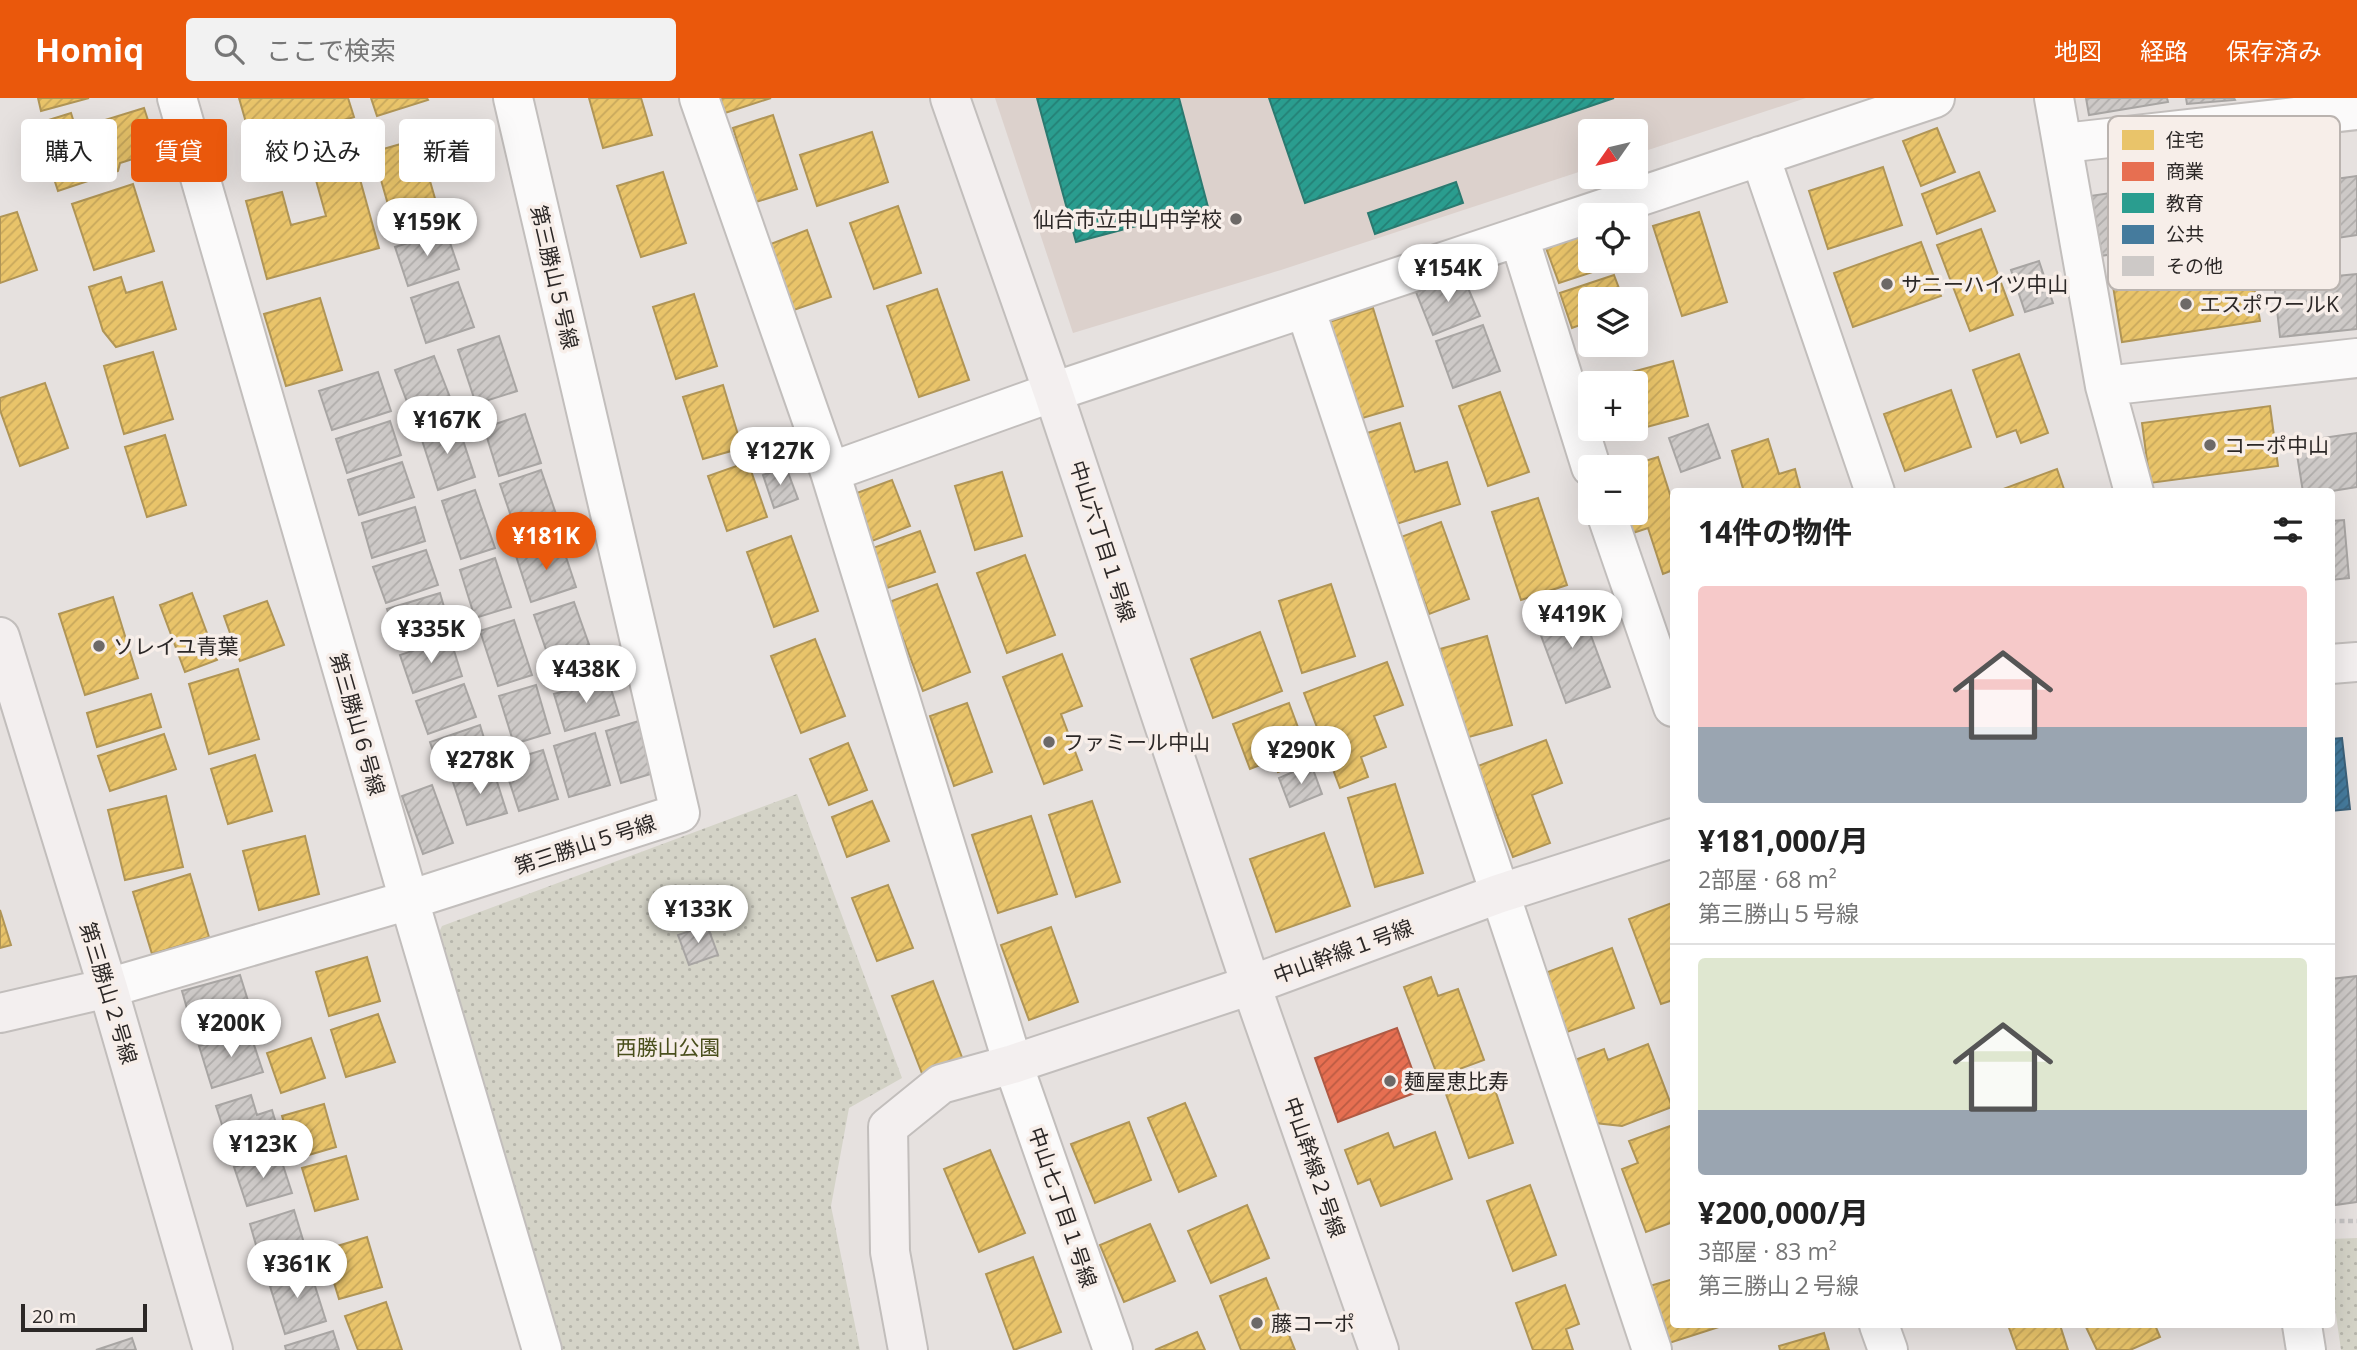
<!DOCTYPE html>
<html lang="ja">
<head>
<meta charset="utf-8">
<style>
  :root { --surface:#fff; --page:#f2f2f2; --text:#222; --muted:#767676; --line:#e0e0e0; --accent:#ea580c }
  body { margin:0; font-family:"Open Sans","Noto Sans JP",sans-serif; background:var(--page); color:var(--text); height:100vh; display:flex; flex-direction:column; font-size:26px; white-space:nowrap }
  * { box-sizing:border-box; margin:0 }
  p { font-size:23px; color:var(--muted) }
  .icon { flex:none; width:38px; height:38px; fill:none; stroke:currentColor; stroke-width:2; stroke-linecap:round; stroke-linejoin:round }
  .map { position:relative; flex:1; overflow:hidden }
  .drawer { position:absolute; left:1670px; top:390px; width:665px; height:840px; display:flex; flex-direction:column; background:var(--surface); border-radius:7px; box-shadow:0 7px 28px #0002 }
  .drawer>* { flex:none }
  .guide { position:absolute; left:21px; top:21px; width:665px; height:63px; display:flex; gap:14px }
  .needle { width:46px; rotate:236deg }
  .tools { position:absolute; left:1578px; top:21px; display:grid; gap:14px }
  .tools a { display:grid; place-items:center; width:70px; height:70px; border-radius:7px; background:var(--surface); box-shadow:0 7px 28px #0002; font-size:35px }
  .scale { position:absolute; left:21px; bottom:18px; width:126px; box-sizing:border-box; padding-left:7px; border:4px solid #2c2827; border-top:0; font-size:19px; line-height:24px; white-space:nowrap; color:#2c2827; -webkit-text-stroke:5px #f7eee9; paint-order:stroke }
  .price { position:absolute; translate:-50% -60px; padding:0 16px; border-radius:24px; background:#fff; color:#222; font-size:23px; line-height:46px; filter:drop-shadow(0 2px 4px #0008) }
  .price::after { content:''; position:absolute; left:50%; top:42px; width:21px; height:16px; margin-left:-10px; background:inherit; clip-path:polygon(0 0,100% 0,50% 100%) }
  .price.active { background:var(--accent); color:#fff }
  ul { padding:0; list-style:none }
  li { display:grid; align-content:center; gap:14px; height:371px; padding:0 28px }
  li+li { border-top:2px solid var(--line) }
  li span { display:grid; place-items:center; height:217px; border-radius:7px; color:#555 }
  li>.icon { margin-inline-start:auto }
  span .icon { width:126px; height:126px; fill:#fffc; stroke-width:1 }
  li b { font-size:30px }
  h2 { display:flex; justify-content:space-between; align-items:center; height:84px; padding:0 28px; font-size:30px }
  .pill { padding:0 24px; border-radius:7px; background:var(--surface); box-shadow:0 7px 28px #0002; font-size:24px; line-height:63px }
  .pill.active { background:var(--accent); color:#fff }
  header { display:flex; align-items:center; gap:42px; box-sizing:border-box; height:98px; padding:0 35px; background:var(--accent); color:#fff }
  header strong { font-size:33px }
  nav { display:flex; gap:38px; margin-inline-start:auto; font-size:24px }
  .search { width:490px; height:63px; background:var(--page); display:flex; align-items:center; gap:18px; box-sizing:border-box; padding:0 24px; border-radius:7px; color:var(--muted); font-size:26px }
  .map>svg:first-child { display:block }
</style>
</head>
<body>
<header>
<strong>Homiq</strong>
<div class="search"><svg class="icon" aria-label="search" viewBox="0 0 24 24"><circle cx="10" cy="10" r="6"/><path d="M15 15l6 6"/></svg>ここで検索</div>
<nav><a>地図</a><a>経路</a><a>保存済み</a></nav>
</header>
<div class="map">
<svg width="2357" height="1252" viewBox="0 0 2357 1252">
  <defs>
    <pattern id="park-dots" width="8" height="8" patternUnits="userSpaceOnUse" patternTransform="scale(1.75)"><rect width="8" height="8" fill="#d4d3c7"/><path d="M2 2h.1M6 6h.1" fill="none" stroke="#b6b5ab" stroke-width="1.8" stroke-linecap="round"/></pattern>
    <pattern id="homes-hatch" width="6" height="6" patternUnits="userSpaceOnUse" patternTransform="scale(1.75)"><rect width="6" height="6" fill="#e9c46a"/><path d="M-1 1l2-2M0 6l6-6M5 7l2-2" fill="none" stroke="#c8a85c"/></pattern>
    <pattern id="shops-hatch" width="6" height="6" patternUnits="userSpaceOnUse" patternTransform="scale(1.75)"><rect width="6" height="6" fill="#e76f51"/><path d="M-1 1l2-2M0 6l6-6M5 7l2-2" fill="none" stroke="#bb5b43"/></pattern>
    <pattern id="schools-hatch" width="6" height="6" patternUnits="userSpaceOnUse" patternTransform="scale(1.75)"><rect width="6" height="6" fill="#2a9d8f"/><path d="M-1 1l2-2M0 6l6-6M5 7l2-2" fill="none" stroke="#248075"/></pattern>
    <pattern id="public-hatch" width="6" height="6" patternUnits="userSpaceOnUse" patternTransform="scale(1.75)"><rect width="6" height="6" fill="#457b9d"/><path d="M-1 1l2-2M0 6l6-6M5 7l2-2" fill="none" stroke="#3a6580"/></pattern>
    <pattern id="building-hatch" width="6" height="6" patternUnits="userSpaceOnUse" patternTransform="scale(1.75)"><rect width="6" height="6" fill="#cdc9c7"/><path d="M-1 1l2-2M0 6l6-6M5 7l2-2" fill="none" stroke="#b0adab"/></pattern>
  </defs>
  <rect width="100%" height="100%" fill="#e6e1df"/>
  <path fill="#dcd1cc" d="M995,0H1806L1636,56V33H1591V70L1281,172L1073,235Z"/>
  <path fill="url(#park-dots)" d="M797,696L902,980L849,1010L831,1108L860,1252H555L436,841L442,828Z
    M2357,1140V1252H2341L2331,1183V1141Z"/>
  <path fill="url(#homes-hatch)" stroke="#b09556" stroke-width="2" d="M38,0H89L41,13Z
    M239,0H348L354,19L253,49Z
    M371,0H427L428,2L377,18Z
    M589,0H641L652,37L603,50Z
    M720,0H771L725,15Z
    M144,10L158,53L120,65L118,73L58,93L36,26L71,15L76,31Z
    M773,17L797,91L756,104L733,30Z
    M1937,30L1955,74L1921,88L1903,43Z
    M872,34L888,84L817,108L800,57Z
    M418,41L440,118L395,131L373,54Z
    M353,56L379,150L267,181L246,103L282,94L291,127L326,118L312,68Z
    M1883,69L1902,127L1828,151L1809,93Z
    M663,74L686,145L641,159L617,88Z
    M1979,74L1995,113L1937,136L1922,96Z
    M133,86L154,153L94,172L72,106Z
    M898,108L921,175L874,191L850,125Z
    M17,114L37,172L0,185V119Z
    M1699,114L1727,204L1682,218L1653,128Z
    M1981,131L2013,217L1970,233L1937,147Z
    M807,132L831,199L791,213L768,147Z
    M1588,136L1591,163H1598L1602,171L1559,185L1546,150Z
    M1921,144L1941,198L1853,229L1834,175Z
    M2251,168L2260,223L2122,244L2113,188Z
    M1614,177L1623,201H1591V223L1572,230L1560,195Z
    M121,179L126,195L162,184L176,231L116,249L103,233L89,189Z
    M937,191L969,282L919,299L887,208Z
    M694,196L717,268L676,281L653,209Z
    M320,200L342,272L286,288L264,216Z
    M1373,210L1403,308L1359,321L1329,224Z
    M153,254L173,321L124,336L104,268Z
    M2019,256L2048,335L2021,345L2016,332L1997,339L1973,272Z
    M1673,263L1688,318L1605,340L1602,331H1636V285H1591Z
    M45,285L68,350L20,368L0,312V300Z
    M723,287L742,350L703,361L683,299Z
    M1951,292L1971,349L1905,373L1884,316Z
    M1500,294L1529,374L1488,388L1459,308Z
    M2270,308L2278,368L2150,385L2142,325Z
    M1400,325L1415,374L1447,364L1460,406L1393,427L1364,336Z
    M165,337L186,407L147,419L125,349Z
    M1768,341L1779,376L1795,371L1801,394H1744L1732,353Z
    M1658,359L1673,406V472L1663,476L1648,430L1630,436L1623,415H1636V369H1626Z
    M748,364L767,419L727,433L708,378Z
    M2057,371L2065,394H2004L2003,391Z
    M1002,374L1022,438L975,452L955,388Z
    M892,382L910,428L872,443L854,396Z
    M1538,400L1567,487L1521,502L1492,414Z
    M1441,424L1469,501L1429,516L1401,439Z
    M920,433L935,474L884,491L870,451Z
    M791,438L818,513L774,529L747,454Z
    M1025,457L1055,537L1007,555L977,475Z
    M937,486L970,574L923,593L889,504Z
    M1331,486L1355,558L1302,575L1279,503Z
    M192,495L217,562L185,574L160,507Z
    M113,499L138,580L85,597L59,516Z
    M267,503L284,547L240,563L224,518Z
    M1260,534L1282,593L1213,620L1191,561Z
    M1487,538L1512,627L1465,640L1440,551Z
    M815,541L845,618L801,635L771,558Z
    M1062,556L1082,608L1061,616L1082,672L1044,686L1003,579Z
    M1387,564L1403,607L1374,618L1386,649L1361,659L1368,679L1340,690L1304,595Z
    M238,571L259,641L209,656L189,586Z
    M151,596L161,629L97,649L87,615Z
    M967,605L992,674L954,688L930,618Z
    M1289,605L1310,662L1278,674L1273,662L1250,671L1233,626Z
    M164,636L176,671L110,693L98,658Z
    M1546,642L1562,685L1532,697L1550,745L1513,759L1478,668Z
    M848,645L867,692L829,707L810,661Z
    M255,657L272,713L228,726L211,671Z
    M1395,686L1423,775L1375,789L1348,700Z
    M166,698L183,769L125,782L108,712Z
    M872,703L889,743L847,759L832,719Z
    M1092,703L1120,784L1076,799L1049,717Z
    M1031,718L1057,796L998,815L972,737Z
    M1324,735L1350,808L1276,834L1250,761Z
    M305,738L319,796L259,812L243,753Z
    M190,776L209,839L152,856L133,794Z
    M888,787L913,850L877,863L852,800Z
    M1672,805L1673,902L1661,906L1629,821Z
    M0,812L11,847L0,850Z
    M1051,829L1078,904L1029,922L1001,847Z
    M1612,850L1634,910L1567,934L1545,875Z
    M367,859L380,903L329,918L316,874Z
    M1431,879L1438,898L1458,891L1484,962L1438,979L1404,889Z
    M933,883L963,962L923,978L892,898Z
    M378,916L395,964L346,979L331,932Z
    M311,940L325,980L281,995L267,955Z
    M1648,946L1672,1009L1622,1028L1595,1025L1572,963L1604,951L1608,962Z
    M1491,980L1513,1045L1469,1060L1446,996Z
    M1185,1005L1216,1078L1179,1094L1148,1020Z
    M324,1006L336,1049L295,1061L282,1018Z
    M1129,1024L1151,1082L1095,1105L1071,1046Z
    M1673,1027V1124L1646,1134L1622,1071L1638,1065L1629,1043Z
    M1435,1034L1452,1081L1381,1108L1370,1081L1358,1086L1345,1052L1388,1035L1394,1050Z
    M990,1052L1025,1135L979,1154L944,1071Z
    M346,1058L358,1101L315,1113L302,1070Z
    M1530,1087L1556,1157L1513,1173L1487,1103Z
    M1247,1107L1269,1160L1211,1185L1188,1133Z
    M1150,1126L1175,1183L1124,1204L1100,1147Z
    M367,1139L382,1189L339,1201L324,1152Z
    M1033,1159L1061,1234L1014,1252L986,1176Z
    M1266,1180L1295,1252H1241L1220,1198Z
    M1673,1181V1227H1725L1669,1245L1650,1188Z
    M1565,1187L1579,1226L1566,1231L1573,1252H1533L1516,1205Z
    M386,1204L402,1252H358L345,1218Z
    M2008,1227H2060L2068,1252H2017Z
    M2085,1227H2155L2160,1239L2130,1252H2097Z
    M1197,1234L1205,1252H1155Z
    M1824,1235L1829,1252H1780L1779,1248Z"/>
  <path fill="url(#shops-hatch)" stroke="#af5a44" stroke-width="2" d="M1397,930L1420,993L1338,1024L1315,960Z"/>
  <path fill="url(#schools-hatch)" stroke="#2b7a70" stroke-width="2" d="M1037,0H1179L1208,109L1076,144Z
    M1269,0H1614L1305,105Z
    M1456,84L1463,105L1375,136L1368,115Z"/>
  <path fill="url(#public-hatch)" stroke="#3e627a" stroke-width="2" d="M2342,640L2350,711L2331,713V641Z"/>
  <path fill="url(#building-hatch)" stroke="#a8a5a3" stroke-width="2" d="M2086,0H2167L2168,4L2089,17Z
    M2186,0H2234L2235,2L2187,6Z
    M2303,64L2306,85L2357,78V137L2277,149L2265,70Z
    M2165,87L2174,147L2100,158L2090,98Z
    M446,133L459,171L408,188L395,149Z
    M2039,163L2053,205L2025,214L2011,172Z
    M1462,176L1480,218L1433,237L1416,194Z
    M2357,176V231L2280,239L2274,184Z
    M458,184L474,229L426,245L411,200Z
    M1483,227L1500,273L1453,290L1436,243Z
    M499,238L517,293L476,306L458,252Z
    M434,258L456,315L417,330L395,272Z
    M378,274L391,313L332,332L319,293Z
    M525,316L541,365L499,378L484,330Z
    M390,323L401,357L347,375L336,341Z
    M457,324L475,379L438,392L420,336Z
    M1708,326L1720,360L1681,374L1669,340Z
    M2357,335V389L2326,394H2303L2295,344Z
    M402,364L414,399L359,417L348,382Z
    M786,369L798,401L774,410L763,377Z
    M541,372L557,419L516,433L500,386Z
    M475,392L495,450L461,461L442,403Z
    M415,409L425,443L372,460L362,425Z
    M2344,422L2349,480L2331,482V423Z
    M561,444L576,489L531,504L516,458Z
    M426,452L438,487L386,505L373,469Z
    M495,460L511,509L475,520L460,472Z
    M440,495L451,533L398,549L387,511Z
    M1577,500L1610,589L1566,605L1533,516Z
    M574,504L592,555L552,569L534,517Z
    M514,522L532,577L498,588L480,533Z
    M450,540L462,578L413,595L400,557Z
    M608,581L619,617L565,633L554,596Z
    M464,586L476,619L428,636L416,603Z
    M536,587L550,635L514,646L499,598Z
    M642,622L657,674L621,685L606,633Z
    M480,627L490,660L441,676L430,644Z
    M595,635L610,687L569,699L554,648Z
    M543,652L558,701L519,713L503,664Z
    M1311,666L1322,696L1290,709L1279,680Z
    M492,668L507,715L467,727L452,681Z
    M432,687L453,745L423,756L402,698Z
    M707,827L718,857L689,867L678,837Z
    M240,877L254,922L195,939L182,893Z
    M2357,878V1104L2335,1107L2331,1074V881Z
    M249,932L263,974L212,990L199,948Z
    M251,997L257,1017L272,1012L281,1042L232,1058L216,1008Z
    M279,1055L292,1095L247,1108L234,1069Z
    M294,1112L307,1155L262,1168L250,1126Z
    M309,1169L326,1223L285,1236L268,1182Z
    M333,1233L339,1252H286L285,1248Z
    M132,1240L136,1252H96Z"/>
  <g fill="none" stroke-linecap="round" stroke-linejoin="round">
    <g stroke="#c2bebc" stroke-width="42">
      <path id="street" d="M177,0L409,802L542,1252
        M699,0L830,374L1013,966L1113,1252
        M2054,0L2105,288L2134,394
        M2064,45L2357,12
        M1760,58L1875,394
        M1519,139L1591,369
        M1305,210L1652,1252
        M2105,288L2357,260
        M830,374L1053,294L1935,0
        M1606,415L1673,609
        M108,890L409,802L680,715L513,0
        M1879,1227L1888,1252
        M2302,1227L2306,1252"/>
    </g>
    <g stroke="#c2bebc" stroke-width="42">
      <path id="secondary" d="M950,0L1053,294L1251,887L1379,1252
        M0,539L108,890L213,1252
        M2331,566L2357,564
        M0,915L108,890
        M908,1252L890,1154L888,1029L941,986L1013,966L1251,887L1498,796L1673,740"/>
    </g>
    <path stroke="#c5c3c3" stroke-width="4.5" stroke-dasharray="5 3.5" stroke-linecap="butt" d="M2331,1123H2357"/>
    <use href="#street" stroke="#fbfafa" stroke-width="38"/>
    <use href="#secondary" stroke="#f3efef" stroke-width="38"/>
  </g>
  <g fill="#6d6967" stroke="#f7eee9" stroke-width="2.5">
    <circle cx="1236" cy="121" r="7"/>
    <circle cx="1887" cy="186" r="7"/>
    <circle cx="2186" cy="206" r="7"/>
    <circle cx="2210" cy="347" r="7"/>
    <circle cx="99" cy="548" r="7"/>
    <circle cx="1049" cy="644" r="7"/>
    <circle cx="1390" cy="983" r="7"/>
    <circle cx="1257" cy="1225" r="7"/>
  </g>
  <g text-anchor="middle" dominant-baseline="central" stroke-width="7" stroke-linejoin="round" paint-order="stroke">
    <g font-size="21" fill="#2c2827" stroke="#f7eee9" text-anchor="start">
      <text x="1222" y="121" text-anchor="end">仙台市立中山中学校</text>
      <text x="1901" y="186">サニーハイツ中山</text>
      <text x="2200" y="206">エスポワールK</text>
      <text x="2224" y="347">コーポ中山</text>
      <text x="113" y="548">ソレイユ青葉</text>
      <text x="1063" y="644">ファミール中山</text>
      <text x="1404" y="983">麺屋恵比寿</text>
      <text x="1271" y="1225">藤コーポ</text>
    </g>
    <g font-size="21" fill="#2c2827" stroke="#f7eee9">
      <text transform="translate(555 179) rotate(77)">第三勝山５号線</text>
      <text transform="translate(1103 443) rotate(72)">中山六丁目１号線</text>
      <text transform="translate(358 626) rotate(74)">第三勝山６号線</text>
      <text transform="translate(585 746) rotate(-18)">第三勝山５号線</text>
      <text transform="translate(1343 853) rotate(-20)">中山幹線１号線</text>
      <text transform="translate(109 895) rotate(73)">第三勝山２号線</text>
      <text transform="translate(1315 1069) rotate(71)">中山幹線２号線</text>
      <text transform="translate(1063 1109) rotate(71)">中山七丁目１号線</text>
    </g>
    <g font-size="21" fill="#4a4f1c" stroke="#f7eee9">
      <text x="668" y="949">西勝山公園</text>
    </g>
  </g>
  <rect x="2108" y="18" width="232" height="174" rx="10" fill="#f7eee9" stroke="#bab3af" stroke-width="2"/>
  <rect x="2122" y="32" width="32" height="20" fill="#e9c46a"/>
  <rect x="2122" y="64" width="32" height="19" fill="#e76f51"/>
  <rect x="2122" y="95" width="32" height="20" fill="#2a9d8f"/>
  <rect x="2122" y="127" width="32" height="19" fill="#457b9d"/>
  <rect x="2122" y="158" width="32" height="20" fill="#cdc9c7"/>
  <g font-size="19" fill="#2c2827">
    <text x="2166" y="49">住宅</text>
    <text x="2166" y="80">商業</text>
    <text x="2166" y="112">教育</text>
    <text x="2166" y="143">公共</text>
    <text x="2166" y="175">その他</text>
  </g>
</svg>
<div class="tools">
<a><svg class="needle" viewBox="-14 -14 28 28"><path d="M0-13l5 13h-10z" fill="#e53935"/><path d="M0 13l5-13h-10z" fill="#767676"/></svg></a>
<a><svg class="icon" aria-label="locate" viewBox="0 0 24 24"><circle cx="12" cy="12" r="6"/><path d="M12 2v4M12 18v4M2 12h4M18 12h4"/></svg></a>
<a><svg class="icon" aria-label="layers" viewBox="0 0 24 24"><path d="M12 4l9 5-9 5-9-5zM3 14l9 5 9-5"/></svg></a>
<a>+</a>
<a>−</a>
</div>
<div class="scale">20 m</div>
<b class="price" style="left:427px;top:160px">¥159K</b>
<b class="price" style="left:1448px;top:206px">¥154K</b>
<b class="price" style="left:447px;top:358px">¥167K</b>
<b class="price" style="left:780px;top:389px">¥127K</b>
<b class="price active" style="left:546px;top:474px">¥181K</b>
<b class="price" style="left:1572px;top:552px">¥419K</b>
<b class="price" style="left:431px;top:567px">¥335K</b>
<b class="price" style="left:586px;top:607px">¥438K</b>
<b class="price" style="left:1301px;top:688px">¥290K</b>
<b class="price" style="left:480px;top:698px">¥278K</b>
<b class="price" style="left:698px;top:847px">¥133K</b>
<b class="price" style="left:231px;top:961px">¥200K</b>
<b class="price" style="left:263px;top:1082px">¥123K</b>
<b class="price" style="left:297px;top:1202px">¥361K</b>
<div class="guide">
<a class="pill">購入</a>
<a class="pill active">賃貸</a>
<a class="pill">絞り込み</a>
<a class="pill">新着</a>
</div>
<section class="drawer">
<h2>14件の物件<svg class="icon" aria-label="filters" viewBox="0 0 24 24"><path d="M4 7h16M4 17h16"/><circle cx="9" cy="7" r="2"/><circle cx="15" cy="17" r="2"/></svg></h2>
<ul>
<li><span style="background:linear-gradient(#f6c9c9 65%,#9aa5b1 0)"><svg class="icon" aria-label="home" viewBox="0 0 24 24"><path d="M3 11l9-7 9 7M6 9v11h12V9"/></svg></span><div><b>¥181,000/月</b><p>2部屋 · 68 m²</p><p>第三勝山５号線</p></div></li>
<li><span style="background:linear-gradient(#dfe7d0 70%,#9aa5b1 0)"><svg class="icon" aria-label="home" viewBox="0 0 24 24"><path d="M3 11l9-7 9 7M6 9v11h12V9"/></svg></span><div><b>¥200,000/月</b><p>3部屋 · 83 m²</p><p>第三勝山２号線</p></div></li>
</ul>
</section>
</div>
</body>
</html>
